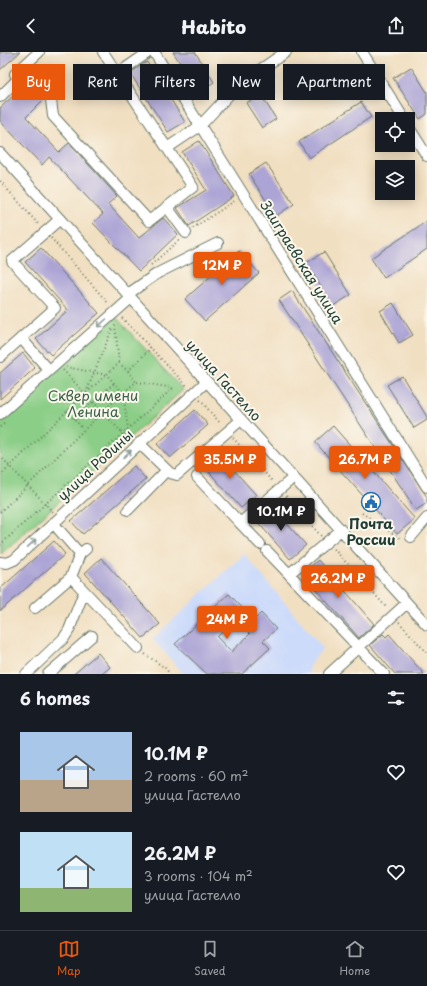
<!DOCTYPE html>
<html lang="en">
<head>
<meta charset="utf-8">
<style>
  :root { --surface:#171b24; --page:#20242c; --text:#f1f3f6; --muted:#9ea1a6; --line:#363941; --accent:#ea580c }
  body { margin:0; font-family:"Playpen Sans",sans-serif; background:var(--page); color:var(--text); height:100vh; display:flex; flex-direction:column; font-size:15px; white-space:nowrap }
  * { box-sizing:border-box; margin:0 }
  p { font-size:13px; color:var(--muted) }
  .icon { flex:none; width:22px; height:22px; fill:none; stroke:currentColor; stroke-width:2; stroke-linecap:round; stroke-linejoin:round }
  .map { position:relative; height:622px; overflow:hidden }
  .sheet { display:flex; flex-direction:column; background:var(--surface); flex:1 }
  .sheet>* { flex:none }
  .banner { position:absolute; left:12px; top:12px; width:403px; height:36px; display:flex; gap:8px }
  .tools { position:absolute; left:375px; top:60px; display:grid; gap:8px }
  .tools a { display:grid; place-items:center; width:40px; height:40px; border-radius:0px; background:var(--surface); box-shadow:0 2px 10px #0003; font-size:20px }
  .price { position:absolute; translate:-50% -34px; padding:0 9px; border-radius:4px; background:var(--accent); color:#fff; font-size:13px; line-height:26px; filter:drop-shadow(0 1px 2px #0008) }
  .price::after { content:''; position:absolute; left:50%; top:24px; width:12px; height:9px; margin-left:-6px; background:inherit; clip-path:polygon(0 0,100% 0,50% 100%) }
  .price.active { background:#222; color:#fff }
  ul { padding:0; list-style:none }
  li { display:flex; align-items:center; gap:12px; height:100px; padding:0 20px }
  li span { display:grid; place-items:center; flex:none; width:112px; height:80px; border-radius:0px; color:#555 }
  li>.icon { margin-inline-start:auto }
  span .icon { width:48px; height:48px; fill:#fffc; stroke-width:1 }
  li b { font-size:17px }
  h2 { display:flex; justify-content:space-between; align-items:center; height:48px; padding:0 20px; font-size:17px }
  .chip { padding:0 14px; border-radius:0px; background:var(--surface); box-shadow:0 2px 10px #0003; font-size:14px; line-height:36px }
  .chip.active { background:var(--accent); color:#fff }
  header { display:flex; justify-content:space-between; align-items:center; height:52px; padding:0 20px; background:var(--surface); font-size:18px; font-weight:800 }
  .menu { display:flex; justify-content:space-around; align-items:center; height:56px; border-top:1px solid var(--line); background:var(--surface); font-size:11px; color:var(--muted) }
  .menu a { display:grid; justify-items:center; gap:2px }
  .menu .active { color:var(--accent) }
  .map>svg:first-child { display:block }
</style>
</head>
<body>
<header><svg class="icon" aria-label="back" viewBox="0 0 24 24"><path d="M15 5l-7 7 7 7"/></svg>Habito<svg class="icon" aria-label="share" viewBox="0 0 24 24"><path d="M12 15V3M7 8l5-5 5 5M5 13v7h14v-7"/></svg></header>
<div class="map">
<svg width="427" height="622" viewBox="0 0 427 622">
  <rect width="100%" height="100%" fill="#fbf7ec"/>
  <filter id="ink" filterUnits="userSpaceOnUse"><feTurbulence type="fractalNoise" baseFrequency=".025" numOctaves="2"/><feDisplacementMap in="SourceGraphic" scale="8" xChannelSelector="R" yChannelSelector="G"/><feConvolveMatrix kernelMatrix="1 2 1 2 8 2 1 2 1" color-interpolation-filters="sRGB"/></filter>
  <filter id="wash" filterUnits="userSpaceOnUse"><feTurbulence type="fractalNoise" baseFrequency=".012" numOctaves="4" result="noise"/><feDisplacementMap in="SourceGraphic" scale="16" xChannelSelector="R" yChannelSelector="G"/><feGaussianBlur stdDeviation="0.9" result="paint"/><feColorMatrix in="noise" values="0 0 0 0 0 0 0 0 0 0 0 0 0 0 0 0 0 1.4 0 .05"/><feComposite in="paint" operator="in"/></filter>
  <g filter="url(#wash)">
    <rect width="100%" height="100%" fill="#f1dfc1"/>
    <path fill="#cddbfa" d="M244,502L323,596L309,614V622H184L152,587Z"/>
    <path fill="#8bce87" stroke="#55865e" d="M114,263L183,338L1,502L0,369Z"/>
    <g id="blocks">
      <path fill="#aca4d5" fill-rule="evenodd" d="M0,0H20L0,18Z
        M173,0H195L214,30L199,40Z
        M147,10L185,70L168,80L130,21Z
        M411,15L427,40V62L420,67L393,26Z
        M28,30L44,44V47L26,65L59,100L69,91L117,144L108,152L139,186L163,166L178,182L139,219L93,171L103,162L49,105L42,113L0,69V56Z
        M261,43L276,67L262,76L246,51Z
        M361,50L371,65L309,106L299,90Z
        M199,89L234,144L189,174L177,156L206,138L182,100Z
        M266,111L294,152L276,164L249,122Z
        M427,169V197L384,226L371,206Z
        M41,196L99,261L51,303L36,287L68,258L25,210Z
        M239,199L259,221L205,269L185,247Z
        M324,200L351,243L333,254L306,211Z
        M292,239L427,445V451L416,458L279,248Z
        M393,251L413,283L399,291L380,259Z
        M23,301L35,316L0,347V321Z
        M402,324L427,365V368L414,376L387,333Z
        M195,358L208,373L170,406L157,392Z
        M333,374L415,467L397,482L315,390Z
        M218,400L256,443L241,456L203,413Z
        M134,414L146,427L83,482L71,469Z
        M271,454L306,493L290,507L255,467Z
        M54,489L65,502L0,559V537Z
        M101,506L160,572L143,586L85,521Z
        M318,508L374,572L359,586L302,522Z
        M229,542L254,568L261,561L276,577L263,589L270,596L242,622H207L175,592ZM236,567L250,582L231,600L217,585Z
        M383,582L386,585L389,582L424,622H395L370,593Z
        M98,601L110,615L102,622H74Z"/>
    </g>
  </g>
  <g filter="url(#ink)">
    <use href="#blocks" fill-opacity="0" stroke="#687665" stroke-width="1"/>
    <g fill="none" stroke-linecap="round" stroke-linejoin="round">
      <g stroke="#687665" stroke-width="12">
        <path id="minor" d="M154,0L427,435
          M362,0L404,67
          M15,22L39,0
          M117,22L149,0
          M0,45L26,19L50,40L53,64L149,169L193,135L103,0
          M408,74L427,104
          M167,96L200,74L239,32L286,0
          M0,101L427,573
          M167,155L186,181
          M128,242L158,221L218,191
          M21,286L49,318
          M0,305L55,256L12,209L60,167
          M0,362L131,246
          M139,391L170,421L177,423L241,368
          M197,425L240,471
          M128,458L167,418
          M53,471L80,502
          M341,478L289,522L384,622
          M411,485L427,466
          M260,492L240,471L293,426
          M267,499L289,522
          M0,510L7,511L14,508L206,330
          M71,525L138,596
          M35,556L71,525L80,502L86,497
          M26,622L64,586L69,578L84,540
          M48,622L92,584
          M329,622L407,551"/>
      </g>
      <path stroke="#687665" stroke-width="2" stroke-dasharray="1 3" stroke-linecap="butt" d="M0,129L39,173
        M193,176L236,148
        M51,186L109,252
        M151,213L179,188
        M122,266L188,335
        M115,273L119,311
        M63,318L129,388
        M128,319L151,296
        M137,330L173,336
        M86,341L112,277
        M123,341L128,377
        M200,348L221,372
        M67,359L83,377
        M74,367L114,331
        M0,375L5,371
        M233,386L273,430
        M0,404L53,460
        M0,424L67,359L119,311L128,319L136,330L123,341L107,323L66,315
        M286,444L321,484
        M0,460C42,421 81,379 123,341
        M362,461L401,487
        M0,493L173,336
        M334,497L387,556
        M399,570L427,601
        M145,602L165,616L170,622"/>
      <use href="#minor" stroke="#fff" stroke-width="10"/>
    </g>
    <defs><path id="oneway-shaft" d="M-6 0H5M1.5-3L5.5 0L1.5 3" fill="none" stroke-width="1.6" stroke-linecap="round" stroke-linejoin="round"/></defs>
    <g stroke="#8f9e9a">
      <use href="#oneway-shaft" transform="translate(102 271) rotate(138)"/>
      <use href="#oneway-shaft" transform="translate(127 402) rotate(-43)"/>
      <use href="#oneway-shaft" transform="translate(32 491) rotate(-43)"/>
    </g>
  </g>
  <defs>
    <g id="civic-ring" transform="scale(1)"><circle r="9.5" fill="#fbf7ec" stroke="#1f6fb2" stroke-width="1.5"/><path d="M-.6-6.5H3V-4.5H.6V-3L4-1V1h2V6H-6V1h2V-1L-.6-3ZM-1.2 2.5V6h2.4V2.5Z" fill="#1f6fb2"/></g>
  </defs>
  <g fill-rule="evenodd">
    <use href="#civic-ring" x="371" y="450"/>
  </g>
  <g text-anchor="middle" dominant-baseline="central" stroke-width="4" stroke-linejoin="round" paint-order="stroke">
    <g font-size="14" fill="#1f3d34" stroke="#fbf7ec">
      <text transform="translate(302 210) rotate(58)">Заиграевская улица</text>
      <text transform="translate(224 328) rotate(48)">улица Гастелло</text>
      <text transform="translate(95 413) rotate(-43)">улица Родины</text>
    </g>
    <g font-size="14" fill="#3a6149" stroke="#fbf7ec">
      <text x="93" y="343">Сквер имени<tspan x="93" dy="16">Ленина</tspan></text>
    </g>
    <g font-size="14" font-weight="bold" fill="#1f3d34" stroke="#fbf7ec">
      <text x="371" y="471">Почта<tspan x="371" dy="16">России</tspan></text>
    </g>
  </g>
</svg>
<div class="tools">
<a><svg class="icon" aria-label="locate" viewBox="0 0 24 24"><circle cx="12" cy="12" r="6"/><path d="M12 2v4M12 18v4M2 12h4M18 12h4"/></svg></a>
<a><svg class="icon" aria-label="layers" viewBox="0 0 24 24"><path d="M12 4l9 5-9 5-9-5zM3 14l9 5 9-5"/></svg></a>
</div>
<b class="price" style="left:222px;top:234px">12M ₽</b>
<b class="price" style="left:230px;top:428px">35.5M ₽</b>
<b class="price" style="left:365px;top:428px">26.7M ₽</b>
<b class="price active" style="left:281px;top:480px">10.1M ₽</b>
<b class="price" style="left:338px;top:547px">26.2M ₽</b>
<b class="price" style="left:227px;top:588px">24M ₽</b>
<div class="banner">
<a class="chip active">Buy</a>
<a class="chip">Rent</a>
<a class="chip">Filters</a>
<a class="chip">New</a>
<a class="chip">Apartment</a>
</div>
</div>
<section class="sheet">
<h2>6 homes<svg class="icon" aria-label="filters" viewBox="0 0 24 24"><path d="M4 7h16M4 17h16"/><circle cx="9" cy="7" r="2"/><circle cx="15" cy="17" r="2"/></svg></h2>
<ul>
<li><span style="background:linear-gradient(#a9c7e8 60%,#b9a48a 0)"><svg class="icon" aria-label="home" viewBox="0 0 24 24"><path d="M3 11l9-7 9 7M6 9v11h12V9"/></svg></span><div><b>10.1M ₽</b><p>2 rooms · 60 m²</p><p>улица Гастелло</p></div><svg class="icon" aria-label="heart" viewBox="0 0 24 24"><path d="M12 20l-8-8c-3-5 5-10 8-4 3-6 11-1 8 4z"/></svg></li>
<li><span style="background:linear-gradient(#bfe0f5 70%,#8fb573 0)"><svg class="icon" aria-label="home" viewBox="0 0 24 24"><path d="M3 11l9-7 9 7M6 9v11h12V9"/></svg></span><div><b>26.2M ₽</b><p>3 rooms · 104 m²</p><p>улица Гастелло</p></div><svg class="icon" aria-label="heart" viewBox="0 0 24 24"><path d="M12 20l-8-8c-3-5 5-10 8-4 3-6 11-1 8 4z"/></svg></li>
</ul>
</section>
<nav class="menu">
<a class="active"><svg class="icon" aria-label="map" viewBox="0 0 24 24"><path d="M3 6l6-2 6 2 6-2v14l-6 2-6-2-6 2zM9 4v14M15 6v14"/></svg>Map</a>
<a><svg class="icon" aria-label="saved" viewBox="0 0 24 24"><path d="M7 4h10v16l-5-4-5 4z"/></svg>Saved</a>
<a><svg class="icon" aria-label="home" viewBox="0 0 24 24"><path d="M3 11l9-7 9 7M6 9v11h12V9"/></svg>Home</a>
</nav>
</body>
</html>
